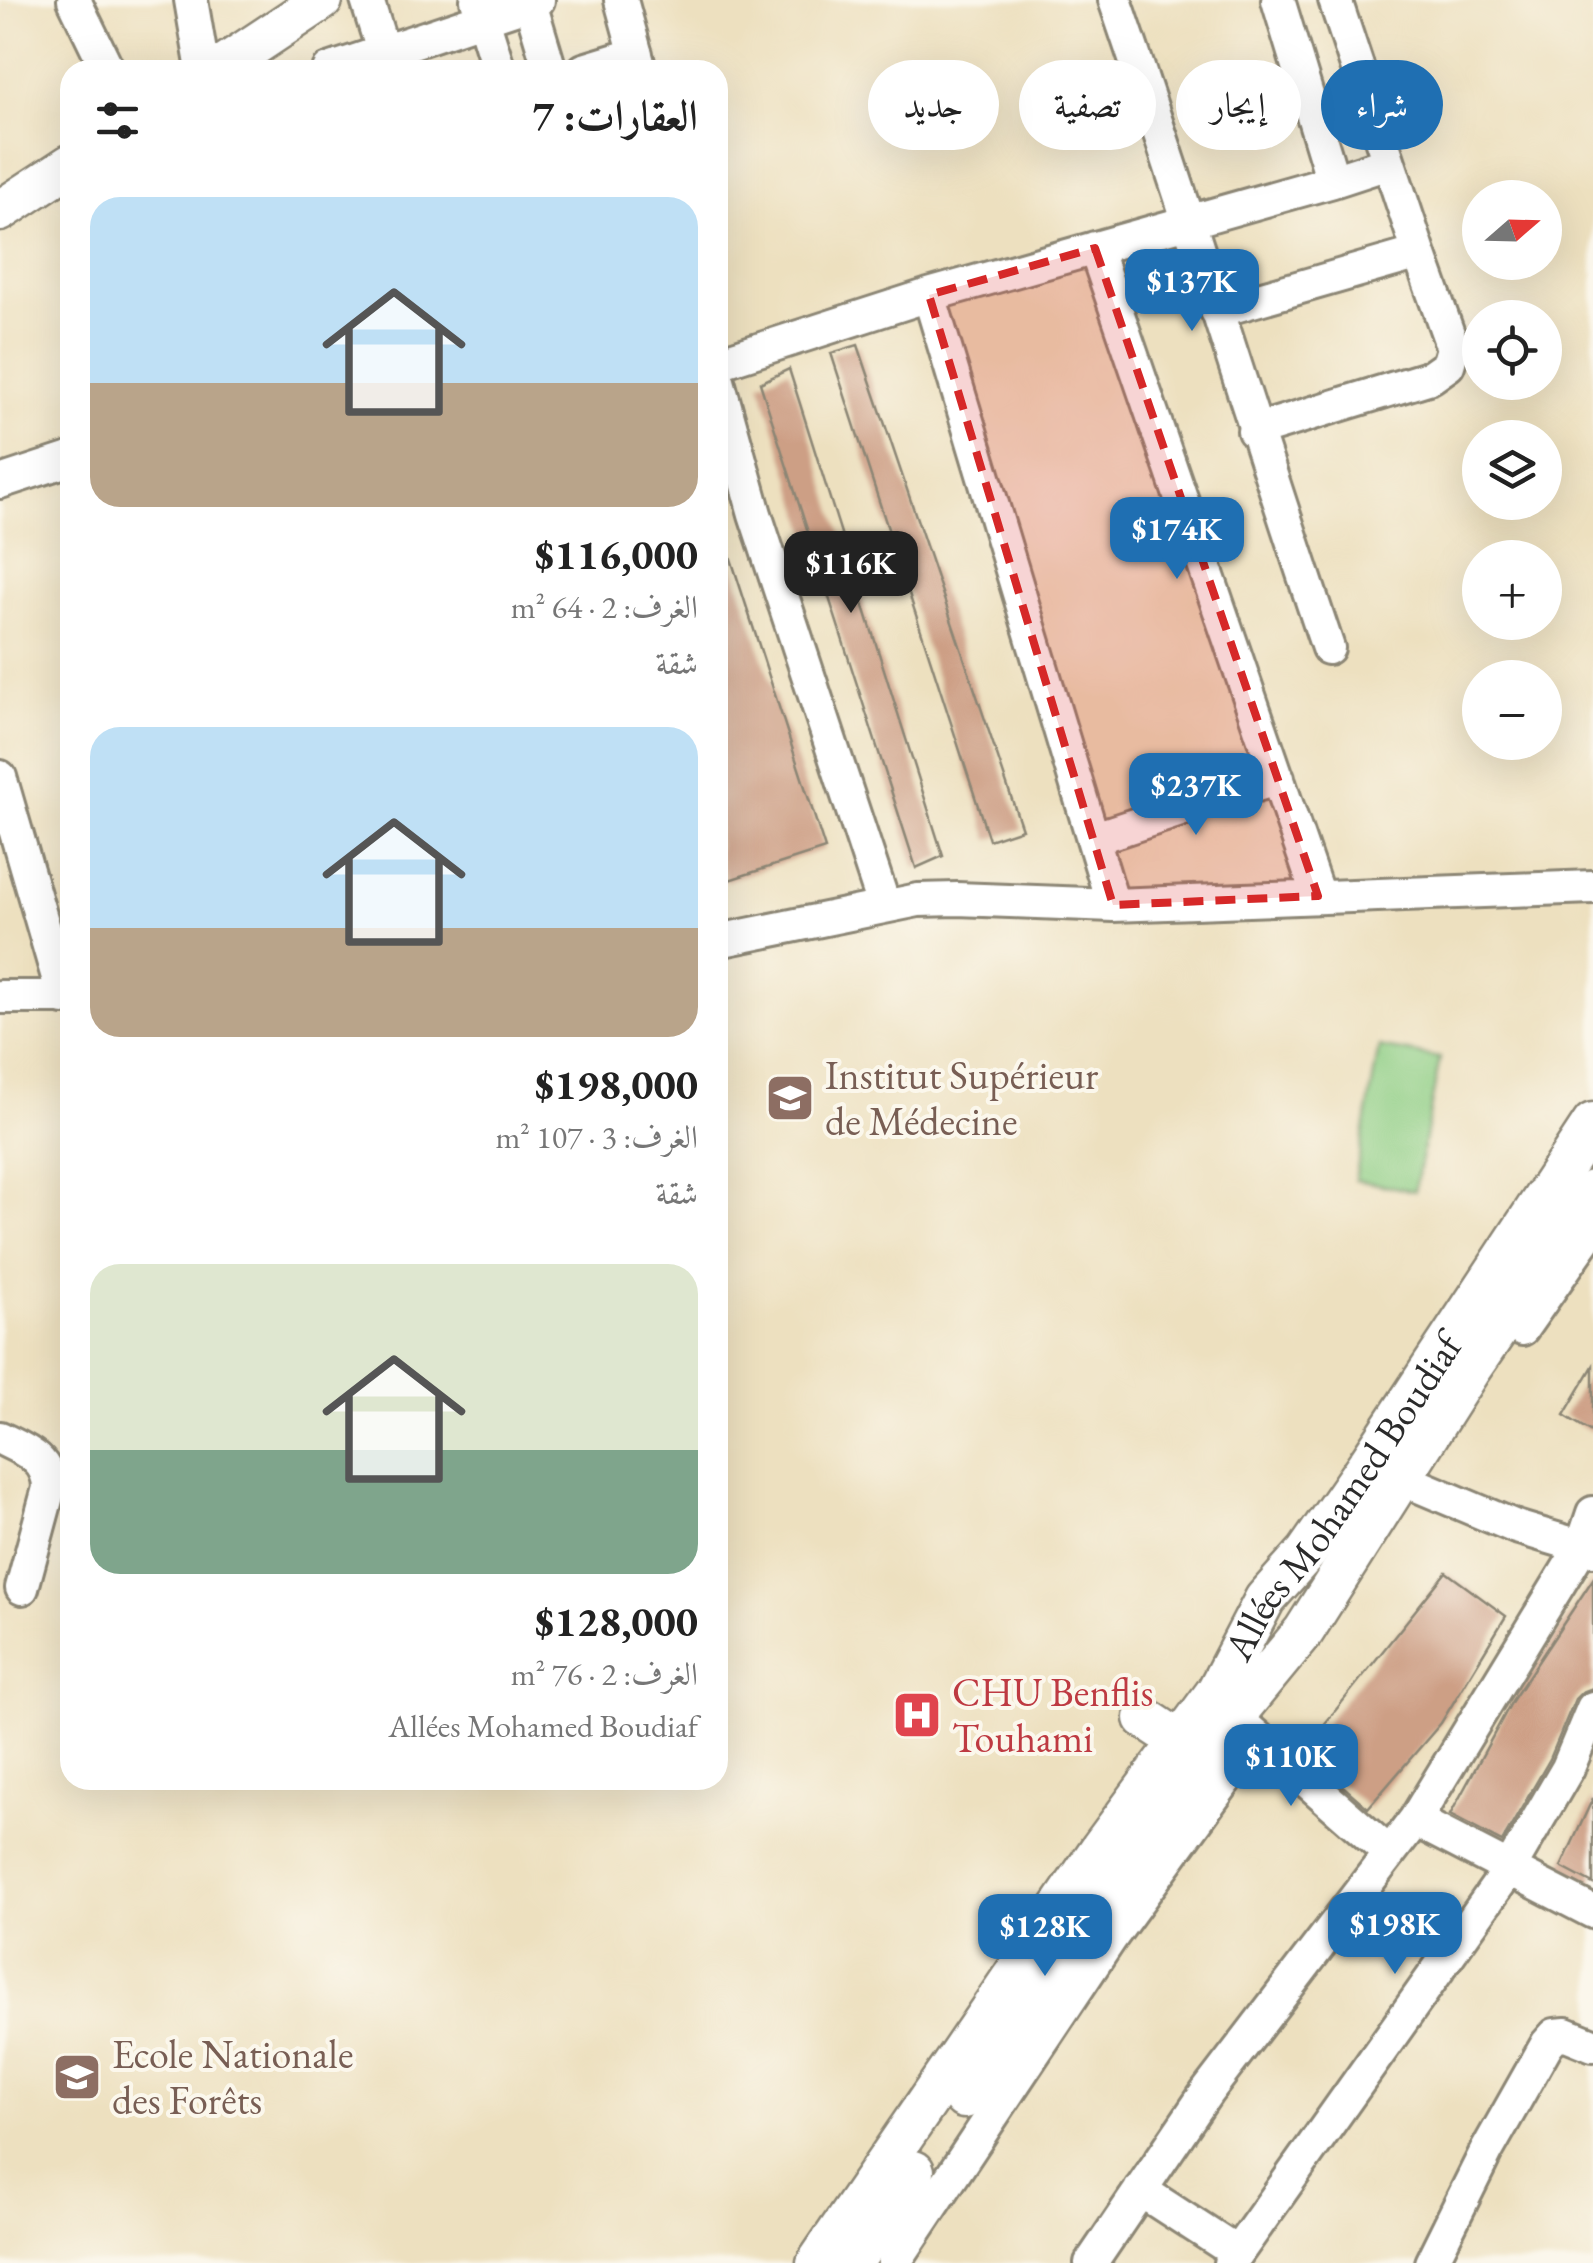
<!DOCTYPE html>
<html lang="ar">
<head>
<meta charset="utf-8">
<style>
  :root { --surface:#fff; --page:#f6f6f6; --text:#222; --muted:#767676; --accent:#1f6fb2 }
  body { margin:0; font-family:"EB Garamond",Amiri,serif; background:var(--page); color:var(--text); direction:rtl; height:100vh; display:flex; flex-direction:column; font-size:38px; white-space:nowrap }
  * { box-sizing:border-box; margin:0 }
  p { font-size:32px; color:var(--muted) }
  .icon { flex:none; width:55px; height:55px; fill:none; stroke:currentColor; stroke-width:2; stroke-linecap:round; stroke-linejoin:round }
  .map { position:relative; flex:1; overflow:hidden; direction:ltr }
  .sheet { position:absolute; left:60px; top:60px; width:668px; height:1730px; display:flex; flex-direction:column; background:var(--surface); border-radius:30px; box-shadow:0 10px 40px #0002; direction:rtl }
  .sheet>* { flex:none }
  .top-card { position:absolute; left:758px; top:60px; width:685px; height:90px; direction:rtl; display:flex; gap:20px }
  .needle { width:65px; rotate:70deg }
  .fabs { position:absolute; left:1462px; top:180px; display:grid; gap:20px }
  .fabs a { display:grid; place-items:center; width:100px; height:100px; border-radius:50%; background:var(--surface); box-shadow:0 10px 40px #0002; font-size:50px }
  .price { position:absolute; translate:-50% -85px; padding:0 22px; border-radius:20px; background:var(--accent); color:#fff; font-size:32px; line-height:65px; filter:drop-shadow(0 2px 5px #0008) }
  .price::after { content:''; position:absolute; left:50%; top:60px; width:30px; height:22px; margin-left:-15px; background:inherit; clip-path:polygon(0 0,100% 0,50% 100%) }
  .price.current { background:#222; color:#fff }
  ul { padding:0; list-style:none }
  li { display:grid; align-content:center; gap:20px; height:530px; padding:0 30px }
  li span { display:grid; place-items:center; height:310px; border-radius:30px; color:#555 }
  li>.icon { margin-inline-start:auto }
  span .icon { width:180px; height:180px; fill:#fffc; stroke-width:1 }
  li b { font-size:42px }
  h2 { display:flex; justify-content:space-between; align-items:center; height:120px; padding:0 30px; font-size:42px }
  .tag { padding:0 35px; border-radius:45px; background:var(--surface); box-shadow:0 10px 40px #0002; font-size:35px; line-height:90px }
  .tag.current { background:var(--accent); color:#fff }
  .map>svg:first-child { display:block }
</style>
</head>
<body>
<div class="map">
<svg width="1593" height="2263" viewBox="0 0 1593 2263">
  <rect width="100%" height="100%" fill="#fbf7ec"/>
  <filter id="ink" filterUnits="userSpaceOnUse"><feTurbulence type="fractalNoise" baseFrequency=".01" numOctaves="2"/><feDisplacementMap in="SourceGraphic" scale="20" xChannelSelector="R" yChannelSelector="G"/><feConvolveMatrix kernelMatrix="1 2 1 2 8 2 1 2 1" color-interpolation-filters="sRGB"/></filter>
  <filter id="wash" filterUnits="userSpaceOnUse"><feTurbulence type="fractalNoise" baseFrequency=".0048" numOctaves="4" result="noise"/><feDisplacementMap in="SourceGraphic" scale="40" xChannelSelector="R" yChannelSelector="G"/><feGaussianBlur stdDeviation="2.25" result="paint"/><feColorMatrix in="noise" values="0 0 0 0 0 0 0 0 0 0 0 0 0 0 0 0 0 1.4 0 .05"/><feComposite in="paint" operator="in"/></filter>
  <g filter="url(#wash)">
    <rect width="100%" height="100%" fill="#ede0bf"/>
    <path fill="#8dcd83" stroke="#5c7c57" stroke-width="2.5" d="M1379,1047L1440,1058L1415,1191L1355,1180Z"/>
    <g id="blocks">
      <path fill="#cd9f85" d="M858,345L1022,829L989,840L831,353Z
        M789,369L943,856L916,868L760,383Z
        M721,528L825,849L726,881L718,854V529Z
        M1593,1366V1433L1564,1415Z
        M1446,1572L1506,1616L1441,1723L1368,1808L1303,1751Z
        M1593,1579V1688L1582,1692L1575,1699L1550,1759L1502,1842L1450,1815L1512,1701Z
        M1593,1798V1884L1561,1867Z"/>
    </g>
  </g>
  <g filter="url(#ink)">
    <use href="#blocks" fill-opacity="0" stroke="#8c8675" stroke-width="2.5"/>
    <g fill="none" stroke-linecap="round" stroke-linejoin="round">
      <g stroke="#8c8675" stroke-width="38">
        <path id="minor" d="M74,0L108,70
          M191,0L203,70
          M367,0L389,70
          M477,0L499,70
          M621,0L640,70
          M1115,0C1189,215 1255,432 1328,648
          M1335,0L1419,253
          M530,3L550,70
          M329,70L538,0
          M584,70L636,54
          M1333,181L1388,163
          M1095,248L1318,896
          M929,295L1113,905
          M1217,311L1419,253L1453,348L1448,365L1431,377L1254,431
          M718,363L929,295L1333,181L1278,0
          M718,381L755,514L884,905
          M0,482L70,459
          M0,777L64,998
          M1095,838L1278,778
          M718,941L918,900L957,899L1113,905L1593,887
          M0,997H70
          M1522,1329L1593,1228
          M0,1438C24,1450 49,1458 49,1488L22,1588
          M1400,1478L1516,1527L1593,1550
          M1241,1723L1389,1853
          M1415,1820L1593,1912
          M1140,2190L1237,2253
          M894,2263L1110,1939L1257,1737
          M1091,2263L1207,2092L1415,1820L1582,1546L1593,1513
          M1230,2263L1508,1871L1568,1768L1593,1708
          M1431,2263L1486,2152L1547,2044L1555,2035L1566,2034L1593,2045"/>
      </g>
      <g stroke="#8c8675" stroke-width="45">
        <g id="major">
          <path d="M217,70L322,0"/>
          <path d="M0,211L70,165"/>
          <path d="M1145,1718L1180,1741"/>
          <path d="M964,2098L1220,1733L1304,1631L1469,1371L1593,1191"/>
          <path id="s1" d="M817,2263L1101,1848L1217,1691L1265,1599L1307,1552L1368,1464L1593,1123"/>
          <path d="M852,2263L914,2171"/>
        </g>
      </g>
      <use href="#minor" stroke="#fff" stroke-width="32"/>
      <use href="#major" stroke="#fff" stroke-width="40"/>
    </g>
  </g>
  <path fill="#d62828" fill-opacity="0.2" stroke="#d62828" stroke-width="8" stroke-dasharray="20 12" stroke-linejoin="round" d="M1095,248L1318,896L1113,905L929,295Z"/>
  <defs>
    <g id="university-square" transform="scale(2.5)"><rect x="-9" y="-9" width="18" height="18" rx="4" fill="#8d6e63" stroke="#fbf7ec"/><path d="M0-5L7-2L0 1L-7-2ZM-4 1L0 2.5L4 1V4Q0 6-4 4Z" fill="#fff"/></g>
    <g id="hospital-square" transform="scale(2.5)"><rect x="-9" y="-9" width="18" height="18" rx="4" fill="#e0444e" stroke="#fbf7ec"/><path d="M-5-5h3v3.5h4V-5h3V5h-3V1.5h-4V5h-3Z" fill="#fff"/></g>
  </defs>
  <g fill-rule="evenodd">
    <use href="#university-square" x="790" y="1098"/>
    <use href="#hospital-square" x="917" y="1715"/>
    <use href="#university-square" x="77" y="2077"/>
  </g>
  <g text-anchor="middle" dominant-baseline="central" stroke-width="8" stroke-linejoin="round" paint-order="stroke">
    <g font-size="40" fill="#785e54" stroke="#fbf7ec" text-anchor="start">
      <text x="825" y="1075">Institut Supérieur<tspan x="825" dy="46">de Médecine</tspan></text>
      <text x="112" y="2054">Ecole Nationale<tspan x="112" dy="46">des Forêts</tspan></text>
    </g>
    <g font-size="40" fill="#2b2b2b" stroke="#fbf7ec">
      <text stroke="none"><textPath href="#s1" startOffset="930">Allées Mohamed Boudiaf</textPath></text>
    </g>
    <g font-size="40" fill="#be3a42" stroke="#fbf7ec" text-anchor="start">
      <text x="952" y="1692">CHU Benflis<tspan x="952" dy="46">Touhami</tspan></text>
    </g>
  </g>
</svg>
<div class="fabs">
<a><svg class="needle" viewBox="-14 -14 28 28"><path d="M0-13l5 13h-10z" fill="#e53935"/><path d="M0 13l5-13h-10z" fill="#767676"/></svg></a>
<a><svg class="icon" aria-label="locate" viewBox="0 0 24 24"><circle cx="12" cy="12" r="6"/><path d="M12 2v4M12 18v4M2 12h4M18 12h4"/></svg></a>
<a><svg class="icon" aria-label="layers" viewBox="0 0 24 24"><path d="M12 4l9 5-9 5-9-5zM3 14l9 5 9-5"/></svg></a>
<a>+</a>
<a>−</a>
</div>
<b class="price" style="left:1192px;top:334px">$137K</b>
<b class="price" style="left:1177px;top:582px">$174K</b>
<b class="price current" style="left:851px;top:616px">$116K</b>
<b class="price" style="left:1196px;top:838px">$237K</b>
<b class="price" style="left:1291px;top:1809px">$110K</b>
<b class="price" style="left:1395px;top:1977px">$198K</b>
<b class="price" style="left:1045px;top:1979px">$128K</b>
<div class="top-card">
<a class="tag current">شراء</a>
<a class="tag">إيجار</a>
<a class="tag">تصفية</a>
<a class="tag">جديد</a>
</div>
<section class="sheet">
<h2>العقارات: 7<svg class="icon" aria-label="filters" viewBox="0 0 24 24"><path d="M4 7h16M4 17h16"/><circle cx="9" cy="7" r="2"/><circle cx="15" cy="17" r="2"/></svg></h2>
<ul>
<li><span style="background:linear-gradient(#bfe0f5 60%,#b9a48a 0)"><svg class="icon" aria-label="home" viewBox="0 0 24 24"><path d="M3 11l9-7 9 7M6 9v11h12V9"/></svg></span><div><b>$116,000</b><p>الغرف: 2 · 64 m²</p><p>شقة</p></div></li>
<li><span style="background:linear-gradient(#bfe0f5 65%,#b9a48a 0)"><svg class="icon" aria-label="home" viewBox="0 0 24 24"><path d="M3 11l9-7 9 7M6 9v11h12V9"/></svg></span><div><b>$198,000</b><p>الغرف: 3 · 107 m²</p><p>شقة</p></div></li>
<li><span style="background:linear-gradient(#dfe7d0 60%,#7fa58c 0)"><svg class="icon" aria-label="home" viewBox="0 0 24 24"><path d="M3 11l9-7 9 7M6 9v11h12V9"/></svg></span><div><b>$128,000</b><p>الغرف: 2 · 76 m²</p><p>Allées Mohamed Boudiaf</p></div></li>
</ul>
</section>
</div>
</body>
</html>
